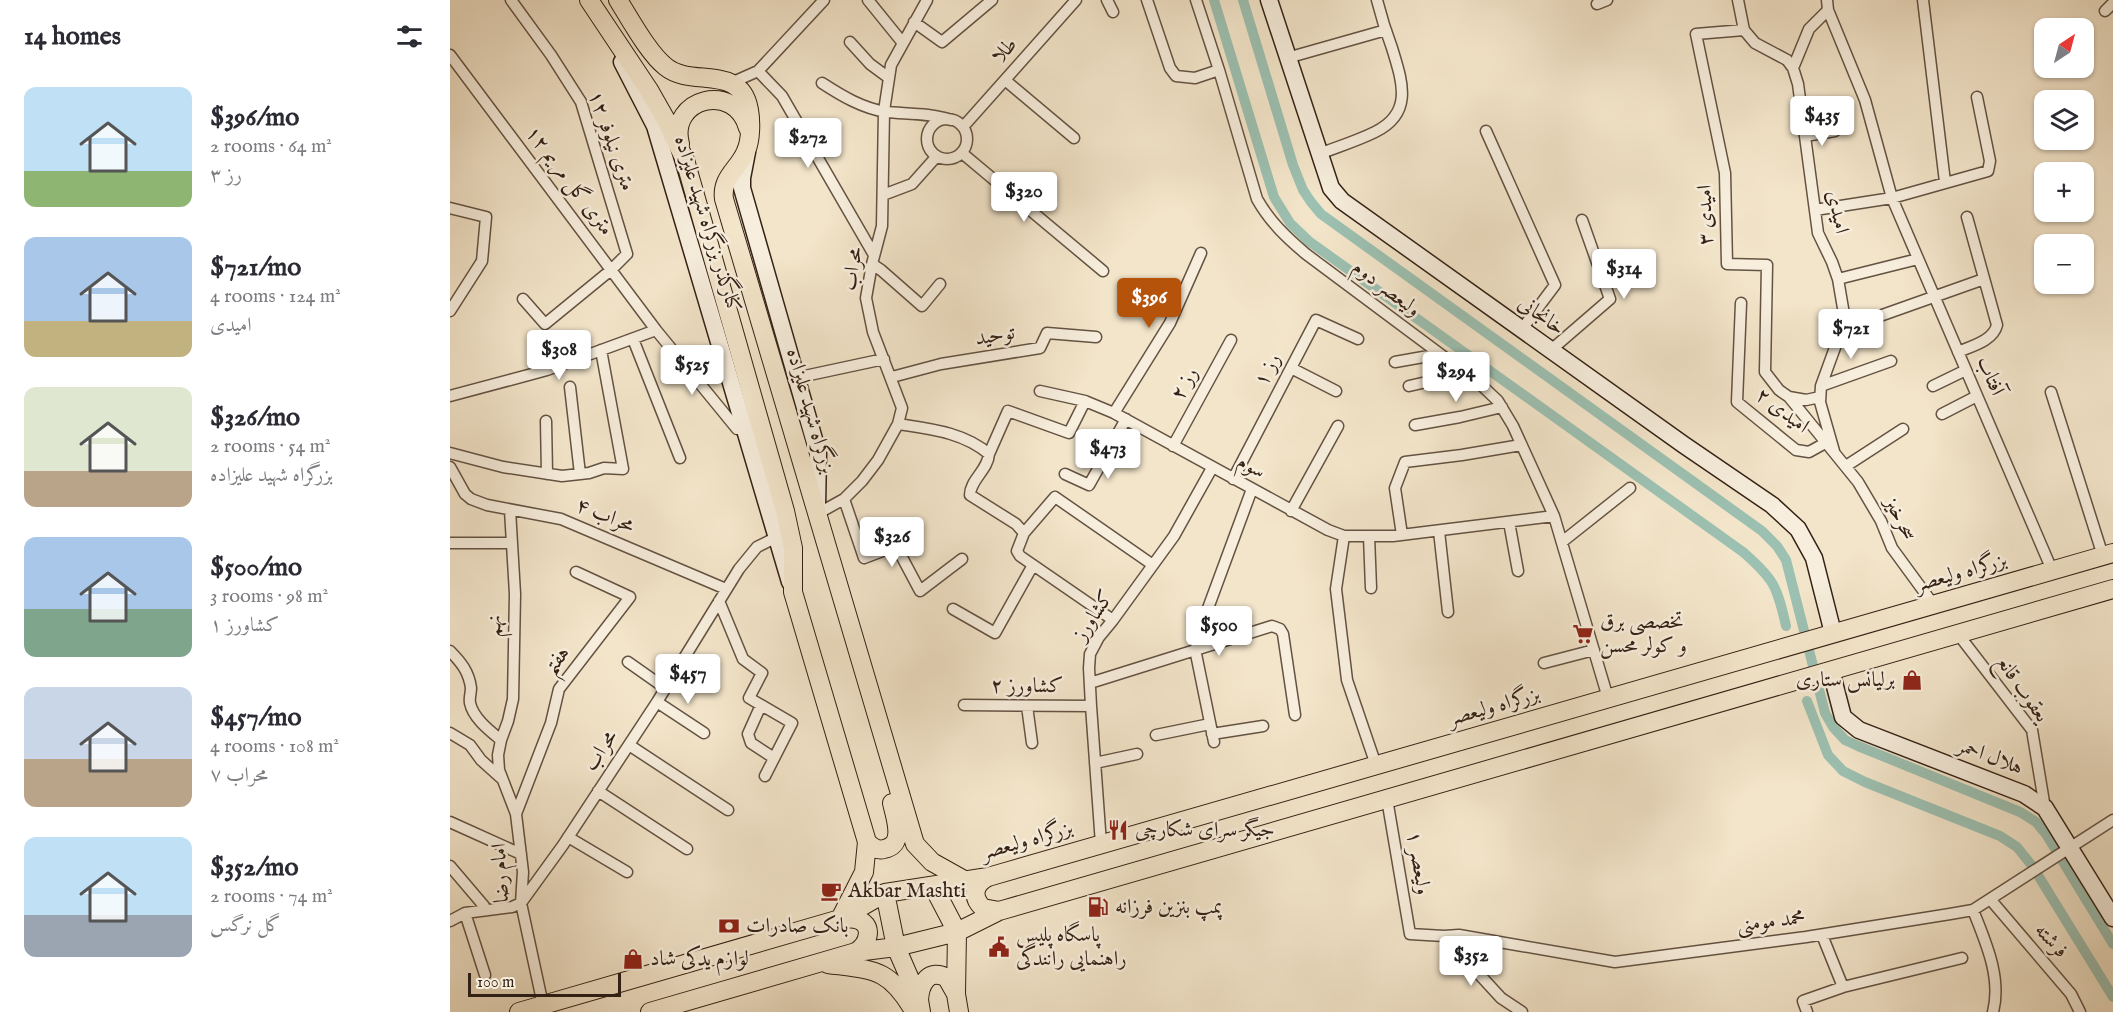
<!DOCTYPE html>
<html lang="en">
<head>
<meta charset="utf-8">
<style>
  :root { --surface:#fff; --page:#f2f2f3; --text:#2b2b33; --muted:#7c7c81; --accent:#b45309 }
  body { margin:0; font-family:"IM FELL English",Amiri,serif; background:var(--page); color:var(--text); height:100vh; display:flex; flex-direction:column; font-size:22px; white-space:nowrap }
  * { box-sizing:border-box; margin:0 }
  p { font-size:20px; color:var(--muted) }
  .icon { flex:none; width:33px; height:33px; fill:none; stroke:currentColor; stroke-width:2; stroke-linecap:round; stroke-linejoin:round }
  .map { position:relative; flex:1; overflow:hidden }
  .sheet { display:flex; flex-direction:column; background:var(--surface); width:450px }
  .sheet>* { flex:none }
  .needle { width:39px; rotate:36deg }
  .buttons { position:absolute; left:1584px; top:18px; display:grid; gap:12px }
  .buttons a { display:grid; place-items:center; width:60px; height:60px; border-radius:12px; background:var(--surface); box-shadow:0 2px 4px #0004; font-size:30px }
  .scale { position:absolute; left:18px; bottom:15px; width:153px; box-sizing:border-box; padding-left:6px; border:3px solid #342115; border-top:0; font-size:16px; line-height:21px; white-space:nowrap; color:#342115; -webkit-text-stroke:4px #f7eedd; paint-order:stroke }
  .price { position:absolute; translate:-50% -51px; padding:0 14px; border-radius:6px; background:#fff; color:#222; font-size:20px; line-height:39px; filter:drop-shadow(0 2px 3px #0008) }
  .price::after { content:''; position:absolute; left:50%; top:36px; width:18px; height:14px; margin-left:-9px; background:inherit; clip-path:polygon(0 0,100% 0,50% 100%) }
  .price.selected { background:var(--accent); color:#fff }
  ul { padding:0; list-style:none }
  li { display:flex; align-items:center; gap:18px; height:150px; padding:0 24px }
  li span { display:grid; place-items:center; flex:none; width:168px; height:120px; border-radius:12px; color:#555 }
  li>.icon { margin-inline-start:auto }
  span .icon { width:72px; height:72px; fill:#fffc; stroke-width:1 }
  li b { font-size:26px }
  h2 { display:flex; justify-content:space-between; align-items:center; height:72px; padding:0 24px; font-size:26px }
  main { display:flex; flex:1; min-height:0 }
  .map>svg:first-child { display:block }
</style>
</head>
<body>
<main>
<section class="sheet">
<h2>14 homes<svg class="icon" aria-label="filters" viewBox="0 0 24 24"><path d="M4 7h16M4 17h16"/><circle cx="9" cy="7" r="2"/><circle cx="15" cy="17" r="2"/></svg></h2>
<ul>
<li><span style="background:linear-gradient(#bfe0f5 70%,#8fb573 0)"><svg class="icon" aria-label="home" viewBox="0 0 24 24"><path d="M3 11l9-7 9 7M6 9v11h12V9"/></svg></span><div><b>$396/mo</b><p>2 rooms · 64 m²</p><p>رز ۳</p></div></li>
<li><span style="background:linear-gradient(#a9c7e8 70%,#c2b280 0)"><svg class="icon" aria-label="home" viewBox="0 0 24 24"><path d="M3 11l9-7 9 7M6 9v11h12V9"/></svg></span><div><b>$721/mo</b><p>4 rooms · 124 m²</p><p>امیدی</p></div></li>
<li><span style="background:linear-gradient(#dfe7d0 70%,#b9a48a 0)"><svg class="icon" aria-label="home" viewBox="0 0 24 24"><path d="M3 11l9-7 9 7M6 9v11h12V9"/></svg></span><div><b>$326/mo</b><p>2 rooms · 54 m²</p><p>بزرگراه شهید علیزاده</p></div></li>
<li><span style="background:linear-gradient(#a9c7e8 60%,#7fa58c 0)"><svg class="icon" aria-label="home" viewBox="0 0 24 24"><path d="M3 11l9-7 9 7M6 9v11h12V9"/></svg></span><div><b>$500/mo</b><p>3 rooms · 98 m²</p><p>کشاورز ۱</p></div></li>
<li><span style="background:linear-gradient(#c9d6e8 60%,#b9a48a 0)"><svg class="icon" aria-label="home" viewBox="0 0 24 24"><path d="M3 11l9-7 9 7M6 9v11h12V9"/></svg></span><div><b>$457/mo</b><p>4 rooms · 108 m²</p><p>محراب ۷</p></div></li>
<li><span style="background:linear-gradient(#bfe0f5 65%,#9aa5b1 0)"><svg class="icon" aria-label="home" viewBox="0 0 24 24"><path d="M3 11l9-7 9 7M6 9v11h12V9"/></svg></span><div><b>$352/mo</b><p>2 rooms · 74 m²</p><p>گل نرگس</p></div></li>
</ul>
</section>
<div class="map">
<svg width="1663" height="1012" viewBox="0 0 1663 1012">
  <rect width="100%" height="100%" fill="#f3e5ca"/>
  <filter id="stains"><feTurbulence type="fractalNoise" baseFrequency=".00333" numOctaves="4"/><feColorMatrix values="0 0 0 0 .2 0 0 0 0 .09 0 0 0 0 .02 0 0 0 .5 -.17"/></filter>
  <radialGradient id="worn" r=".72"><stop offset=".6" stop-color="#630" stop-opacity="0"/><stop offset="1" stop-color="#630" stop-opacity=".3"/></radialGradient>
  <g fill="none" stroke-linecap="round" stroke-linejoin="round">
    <path stroke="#9cc0b1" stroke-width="10" d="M764,0L824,197L840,223L860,242L1293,552C1324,579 1327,586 1336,626
      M793,0L843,165L853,190L861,202L871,214L1312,531L1327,546L1336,560L1375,713L1383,727L1395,740L1408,746L1570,812L1586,822L1596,834L1663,944
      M1357,701L1378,755L1393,771L1415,782L1550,836L1567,847L1583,867L1663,997"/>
    <g stroke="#645242" stroke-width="13">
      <path id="minor" d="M61,0L101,55L131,102L177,254L161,270L95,324L73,299
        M418,0L452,42
        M657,0L663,12
        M697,0L720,68L726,76L745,78L769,70
        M746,0L769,70L807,199C820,222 836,237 856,254L1029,383L1048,401L1063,426L1104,516L1158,698
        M1288,0L1294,30L1305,43L1337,60L1343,68L1348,84L1368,233L1382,262L1388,279L1395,320L1371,386L1370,402L1384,451
        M1377,0L1378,10L1415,100L1442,198L1602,570
        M1473,0L1495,182
        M1147,4L1157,0
        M1655,11L1663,3
        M464,22L492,42L542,0
        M1294,30L1246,34L1275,173L1277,264L1317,265L1315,372L1329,390L1339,397L1356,400L1370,397
        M400,42L420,64L439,78
        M0,55L206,330L287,429H294
        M837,58L936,30
        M1343,68L1359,29L1378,10
        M308,71L332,96L424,255
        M555,80L624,138
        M281,83L308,71L374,0
        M372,83C392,96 412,108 436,112C458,114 480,113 501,120
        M477 139a20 20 0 1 1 40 0a20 20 0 1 1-40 0Z
        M513,127L626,0
        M1036,131L1105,285L1072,329
        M1355,136L1385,131
        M512,153L653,271
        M869,154C887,147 907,141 925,132C964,113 952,81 942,48C936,32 931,16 927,0
        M433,195L462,184L487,156
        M0,208L36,217L32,261L0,311
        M1365,210L1442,198L1538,171L1540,161L1527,97
        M422,264L431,270L472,306L490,284
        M1388,279L1468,259
        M1291,303L1287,402L1346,450L1359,452L1377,442
        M1393,329L1534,279
        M183,339L230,458
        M1101,350L1160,299L1132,220
        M1508,352C1522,346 1543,341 1547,325L1517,217
        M945,362L990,354
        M841,368L886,391
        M350,377L434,359
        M442,377L491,364L590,348L597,333L646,337
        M959,386L1016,373
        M1371,386L1441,361
        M1483,386L1516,370
        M120,387L130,474
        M590,391L635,401
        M1601,392L1653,556
        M0,396L97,370L206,330
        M1339,397L1408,482L1431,521L1442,548L1483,604
        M664,413L720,323L751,253
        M1492,414L1527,396
        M96,421L97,474
        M448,424C480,429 513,432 539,454C538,470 520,480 520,495L566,524L574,533L567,551L570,556L663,620
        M965,425L1010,417L1052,407
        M723,446L781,340
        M0,453L53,467L112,476L139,473L154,468L173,469L151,350
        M539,454L558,411L619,433L635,401L664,413L878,530L894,536H943L1104,516
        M1396,466L1453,429
        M0,467L15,494L21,499L37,505L111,519L276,589
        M615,474L639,485L676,419
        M783,479L866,320L908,339
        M394,499L414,558L446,546L470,591L512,559
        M60,510L65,594L63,699L58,721L51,740L48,755L49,770L66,814L73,872L71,903L93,1005
        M841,511L888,426
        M367,514L394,499L412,481L428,460L448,424L452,408L423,332L416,298L422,264L432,226L434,111L441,65L477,0
        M1059,522L1068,571
        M989,531L998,612
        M574,533L605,497L703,565
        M952,535L945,488L955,462L1012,455L1071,445
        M894,536L886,589L897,680L926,765
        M919,536L921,588
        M1112,542L1180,488
        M0,543H62
        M269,601L293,659L312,673L299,698L342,723L315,776
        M503,609L545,633L583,565
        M757,611L802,489
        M1508,634L1582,730L1595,808
        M745,649L764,742
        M0,651C11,662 19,672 21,688C21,693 19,698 20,703C23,718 40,731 51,740
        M178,662L215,688
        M1094,663L1144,650
        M640,683L822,626L830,629L833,634L845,715
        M207,702L254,733
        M311,705L298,734L301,743L324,758
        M514,705L641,706
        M577,706L582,743
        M0,733L20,745L31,760L51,778
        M762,734L813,726
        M706,735L760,724
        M179,745L278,810
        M645,763L687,754
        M148,791L237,849
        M937,799L960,934L994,936L1009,935L1165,962L1356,937L1500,914L1523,910L1663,820
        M66,814L101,723L109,689L180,597L126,572
        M0,822L71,854
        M118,837L177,872
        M651,844L641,706L639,668L640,654L649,637L663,620L724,536L762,468
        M0,866L34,906
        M1540,899L1621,994L1630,1012
        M1523,910C1535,941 1552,977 1543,1012
        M15,913L35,975
        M0,921L15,913L62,907L71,903L113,845L207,702L289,569L307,547L327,537
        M1372,935L1393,987L1512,958
        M994,936L1051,998L1072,1012
        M1357,1012L1353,1001L1393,987"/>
    </g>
    <g stroke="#342115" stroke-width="19">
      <path id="secondary" d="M819,0L881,188L892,201L1234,445L1322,505L1348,529L1364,558L1383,633
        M172,62L205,126L340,582
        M297,152L292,178V188L368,453L367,507
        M1381,671L1393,717L1409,730L1574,794L1595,808L1663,918"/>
    </g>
    <g stroke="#342115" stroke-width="20">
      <path id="trunk" d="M139,0L199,90L216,120L235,160L335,511L343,548V592L417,842L414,872L390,919
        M168,0C180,19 199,54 216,67C242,88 291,63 299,110C301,121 301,140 296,151C289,169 271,177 274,199L465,844L482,862L516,881
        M230,144C218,98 285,81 298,128
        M417,842C422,847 427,851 434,849C456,845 445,817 442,803
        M538,877C524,884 521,897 533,908L549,911
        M483,886L507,932L506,994L509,1012
        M435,893L446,947L469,1000L471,1012
        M390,919C395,919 400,918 405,919C425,923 419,944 406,952
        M378,964C424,970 439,968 464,1011
        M469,1000C470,983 479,968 497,978L506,994
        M69,1012L390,919L435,893L538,877L1663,553
        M200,1012L406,952L446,947L507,932L549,911L1663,589"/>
    </g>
    <use href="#minor" stroke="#f7eedd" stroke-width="10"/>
    <use href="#secondary" stroke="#f7eedd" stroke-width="16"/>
    <use href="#trunk" stroke="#f3e5ca" stroke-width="18"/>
  </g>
  <defs>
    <g id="supermarket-bare" transform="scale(1.62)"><path d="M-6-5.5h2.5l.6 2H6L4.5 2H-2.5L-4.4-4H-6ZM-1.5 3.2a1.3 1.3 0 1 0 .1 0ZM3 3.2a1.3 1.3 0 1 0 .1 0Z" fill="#8f2418" stroke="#f7eedd" stroke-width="2.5" paint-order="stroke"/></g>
    <g id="shop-bare" transform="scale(1.62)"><path d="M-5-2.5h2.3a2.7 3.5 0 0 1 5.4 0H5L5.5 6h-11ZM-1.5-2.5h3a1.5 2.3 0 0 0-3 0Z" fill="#8f2418" stroke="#f7eedd" stroke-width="2.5" paint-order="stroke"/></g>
    <g id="restaurant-bare" transform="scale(1.62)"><path d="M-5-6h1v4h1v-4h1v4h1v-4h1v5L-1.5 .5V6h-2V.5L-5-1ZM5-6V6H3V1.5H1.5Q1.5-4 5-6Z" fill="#8f2418" stroke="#f7eedd" stroke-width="2.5" paint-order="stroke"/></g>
    <g id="cafe-bare" transform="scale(1.62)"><path d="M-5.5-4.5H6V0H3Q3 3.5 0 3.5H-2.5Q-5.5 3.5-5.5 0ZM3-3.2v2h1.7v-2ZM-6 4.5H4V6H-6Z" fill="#8f2418" stroke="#f7eedd" stroke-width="2.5" paint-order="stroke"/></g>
    <g id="fuel-bare" transform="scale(1.62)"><path d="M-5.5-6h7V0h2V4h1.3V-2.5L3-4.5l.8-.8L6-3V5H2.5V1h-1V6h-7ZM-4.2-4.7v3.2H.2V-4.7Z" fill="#8f2418" stroke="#f7eedd" stroke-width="2.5" paint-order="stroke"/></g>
    <g id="bank-bare" transform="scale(1.62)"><path d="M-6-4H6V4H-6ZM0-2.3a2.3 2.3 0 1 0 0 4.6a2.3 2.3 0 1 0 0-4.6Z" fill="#8f2418" stroke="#f7eedd" stroke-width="2.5" paint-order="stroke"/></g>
    <g id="civic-bare" transform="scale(1.62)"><path d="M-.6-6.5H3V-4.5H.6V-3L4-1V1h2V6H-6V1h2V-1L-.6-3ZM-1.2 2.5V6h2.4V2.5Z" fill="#8f2418" stroke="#f7eedd" stroke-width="2.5" paint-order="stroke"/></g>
  </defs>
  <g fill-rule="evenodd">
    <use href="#supermarket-bare" x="1133" y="634"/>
    <use href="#shop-bare" x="1462" y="680"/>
    <use href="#restaurant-bare" x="668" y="830"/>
    <use href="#cafe-bare" x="381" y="891"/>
    <use href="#fuel-bare" x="648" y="907"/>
    <use href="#bank-bare" x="279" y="926"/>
    <use href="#civic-bare" x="549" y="947"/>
    <use href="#shop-bare" x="183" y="959"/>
  </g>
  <g text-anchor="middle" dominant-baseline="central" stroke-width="5" stroke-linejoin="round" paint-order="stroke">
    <g font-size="21" fill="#342115" stroke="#f7eedd">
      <text transform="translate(555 51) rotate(-48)">طلا</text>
      <text transform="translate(161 141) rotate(71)">۱۲ متری نیلوفر</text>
      <text transform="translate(119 181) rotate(53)">۱۲ متری گل مریم</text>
      <text transform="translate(1387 212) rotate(78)">امیدی</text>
      <text transform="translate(1256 215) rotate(-91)">امیدی ۳</text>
      <text transform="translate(257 224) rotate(73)">کنارگذر بزرگراه شهید علیزاده</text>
      <text transform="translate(403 269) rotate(-81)">محراب</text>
      <text transform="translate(936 289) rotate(37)">ولیعصر دوم</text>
      <text transform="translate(1091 316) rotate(35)">خانجانی</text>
      <text transform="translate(545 336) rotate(-10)">توحید</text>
      <text transform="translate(818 370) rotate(-63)">رز ۱</text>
      <text transform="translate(1540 376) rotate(67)">آفتاب</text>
      <text transform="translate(735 384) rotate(-61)">رز ۲</text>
      <text transform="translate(360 411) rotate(74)">بزرگراه شهید علیزاده</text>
      <text transform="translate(1332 411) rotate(37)">امیدی ۲</text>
      <text transform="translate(801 467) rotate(28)">سوم</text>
      <text transform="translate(155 516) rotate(22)">محراب ۴</text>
      <text transform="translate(1450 519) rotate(62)">سحرخیز</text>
      <text transform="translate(1511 573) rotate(-16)">بزرگراه ولیعصر</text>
      <text transform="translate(644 616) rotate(-57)">کشاورز</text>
      <text transform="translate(45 626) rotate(-89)">نهم</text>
      <text transform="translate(107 661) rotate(-54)">هفتم</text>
      <text x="577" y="686">کشاورز ۲</text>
      <text transform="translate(1572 689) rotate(55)">یعقوب قانع</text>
      <text transform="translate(1044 707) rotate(-16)">بزرگراه ولیعصر</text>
      <text transform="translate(151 751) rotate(-57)">محراب</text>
      <text transform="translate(1540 757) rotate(21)">هلال احمر</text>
      <text transform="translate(577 841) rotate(-16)">بزرگراه ولیعصر</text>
      <text transform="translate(968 863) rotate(81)">ولیعصر ۱</text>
      <text transform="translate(51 873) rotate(-93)">امام رضا</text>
      <text transform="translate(1321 922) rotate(-7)">محمد مومنی</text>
      <text transform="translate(1601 941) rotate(48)">فرشته</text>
    </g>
    <g font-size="21" fill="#342115" stroke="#f7eedd" text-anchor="start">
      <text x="1150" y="622">تخصصی برق<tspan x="1150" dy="24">و کولر محسن</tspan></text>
      <text x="1445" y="680" text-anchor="end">برلیانس ستاری</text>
      <text x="685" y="830">جیگر سرای شکارچی</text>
      <text x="398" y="891">Akbar Mashti</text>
      <text x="665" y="907">پمپ بنزین فرزانه</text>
      <text x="296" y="926">بانک صادرات</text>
      <text x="566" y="935">پاسگاه پلیس<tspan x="566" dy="24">راهنمایی رانندگی</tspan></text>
      <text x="200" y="959">لوازم یدکی شاد</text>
    </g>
  </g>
  <rect width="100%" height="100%" filter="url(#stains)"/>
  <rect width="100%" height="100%" fill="url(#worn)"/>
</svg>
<div class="buttons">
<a><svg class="needle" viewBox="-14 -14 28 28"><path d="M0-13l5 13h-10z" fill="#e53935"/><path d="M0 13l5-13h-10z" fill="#7c7c81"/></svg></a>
<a><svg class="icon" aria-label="layers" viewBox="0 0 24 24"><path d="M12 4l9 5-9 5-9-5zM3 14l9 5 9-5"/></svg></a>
<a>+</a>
<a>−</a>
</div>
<div class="scale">100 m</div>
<b class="price" style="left:1372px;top:147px">$435</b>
<b class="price" style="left:358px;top:169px">$272</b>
<b class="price" style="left:574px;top:223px">$320</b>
<b class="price" style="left:1174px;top:300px">$314</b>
<b class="price selected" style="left:699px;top:329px">$396</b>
<b class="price" style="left:1401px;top:360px">$721</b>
<b class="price" style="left:109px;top:381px">$308</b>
<b class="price" style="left:242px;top:396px">$525</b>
<b class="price" style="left:1006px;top:403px">$294</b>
<b class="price" style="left:658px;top:480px">$473</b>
<b class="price" style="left:442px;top:568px">$326</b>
<b class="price" style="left:769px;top:657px">$500</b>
<b class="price" style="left:238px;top:705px">$457</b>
<b class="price" style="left:1021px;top:987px">$352</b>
</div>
</main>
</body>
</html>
